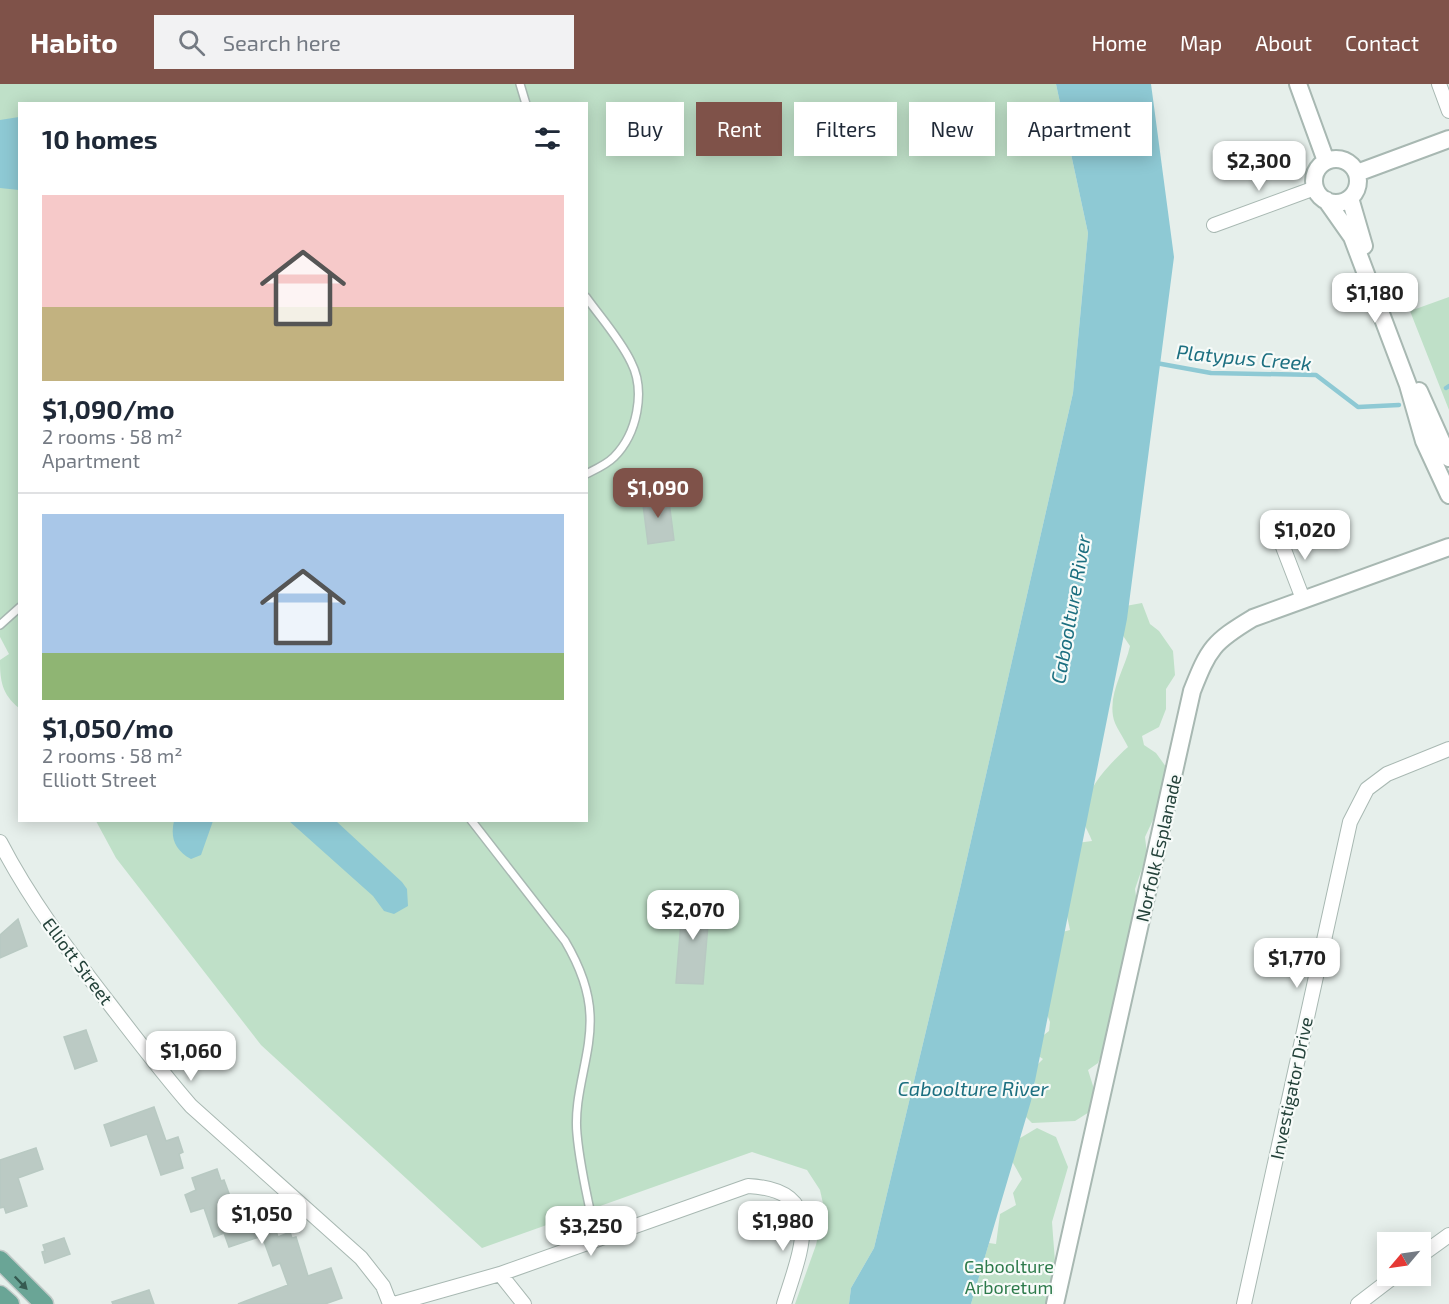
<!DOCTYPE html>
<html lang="en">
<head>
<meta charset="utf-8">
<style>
  :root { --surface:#fff; --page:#f2f2f3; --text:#1f2937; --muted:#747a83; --line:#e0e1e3; --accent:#7f5249 }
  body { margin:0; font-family:"Exo 2",sans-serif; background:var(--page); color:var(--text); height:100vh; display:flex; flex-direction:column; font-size:22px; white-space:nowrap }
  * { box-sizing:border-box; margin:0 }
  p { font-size:20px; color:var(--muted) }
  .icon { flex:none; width:33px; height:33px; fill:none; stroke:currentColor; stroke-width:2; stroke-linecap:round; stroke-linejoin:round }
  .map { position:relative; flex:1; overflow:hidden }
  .drawer { position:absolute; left:18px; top:18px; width:570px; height:720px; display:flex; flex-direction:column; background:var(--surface); border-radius:0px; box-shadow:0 3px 15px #0003 }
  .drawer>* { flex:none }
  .hud { position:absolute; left:606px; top:18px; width:570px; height:54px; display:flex; gap:12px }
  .needle { width:39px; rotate:241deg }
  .tools { position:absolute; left:1377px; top:1148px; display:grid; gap:12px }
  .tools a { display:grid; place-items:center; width:54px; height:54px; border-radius:0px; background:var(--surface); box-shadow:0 3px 15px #0003; font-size:30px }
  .price { position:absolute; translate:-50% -51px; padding:0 14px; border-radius:12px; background:#fff; color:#222; font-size:20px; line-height:39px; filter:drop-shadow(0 2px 3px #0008) }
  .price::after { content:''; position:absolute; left:50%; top:36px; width:18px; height:14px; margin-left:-9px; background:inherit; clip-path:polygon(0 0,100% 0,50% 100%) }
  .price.on { background:var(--accent); color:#fff }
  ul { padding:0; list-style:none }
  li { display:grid; align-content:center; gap:12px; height:318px; padding:0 24px }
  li+li { border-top:2px solid var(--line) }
  li span { display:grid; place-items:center; height:186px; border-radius:0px; color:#555 }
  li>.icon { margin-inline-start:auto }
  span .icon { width:108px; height:108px; fill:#fffc; stroke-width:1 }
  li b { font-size:26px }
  h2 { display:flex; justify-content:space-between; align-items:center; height:72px; padding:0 24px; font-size:26px }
  .tag { padding:0 21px; border-radius:0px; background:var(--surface); box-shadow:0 3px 15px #0003; font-size:21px; line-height:54px }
  .tag.on { background:var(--accent); color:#fff }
  header { display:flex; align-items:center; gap:36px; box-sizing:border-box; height:84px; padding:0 30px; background:var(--accent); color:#fff }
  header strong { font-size:28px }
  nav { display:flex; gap:33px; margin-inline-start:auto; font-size:21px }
  .search { width:420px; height:54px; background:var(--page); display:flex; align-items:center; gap:15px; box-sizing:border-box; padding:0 21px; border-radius:0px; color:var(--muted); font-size:22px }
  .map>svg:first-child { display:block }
</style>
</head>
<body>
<header>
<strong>Habito</strong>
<div class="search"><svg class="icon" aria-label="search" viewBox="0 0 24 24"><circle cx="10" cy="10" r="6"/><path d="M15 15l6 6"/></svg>Search here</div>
<nav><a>Home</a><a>Map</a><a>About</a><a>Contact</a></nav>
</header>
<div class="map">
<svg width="1449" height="1220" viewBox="0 0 1449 1220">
  <rect width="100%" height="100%" fill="#e6efeb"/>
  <path fill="#bfe0c8" d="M0,0H1056L1088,149L1073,309L960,805L874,1164L851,1204L849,1220H795L816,1161L824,1124L820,1106L807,1086L752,1068L482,1164L261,961L116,774L96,737L586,736V20H20L19,624C2,610 0,597 0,576L9,570L0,553Z
    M1449,213V326L1410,227Z
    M1142,519L1150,540L1159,547L1173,567L1175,591L1166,605V625L1159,643L1142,652L1144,661L1156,669L1169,687L1165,710L1145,753L1147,770L1135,805L1138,826L1111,947L1098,979L1088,986L1094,1005V1025L1075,1037L1032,1039L1018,1025L1019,1008L1036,1003L1032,986L1043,975L1037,971L1040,954L1049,947L1050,938L1044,923L1051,851L1070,846L1066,827L1077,759L1092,757C1090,751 1086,745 1084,739C1078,712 1110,679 1128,663C1124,654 1114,641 1113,632C1109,607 1125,585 1130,562L1113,537L1120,523Z
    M1037,1044L1056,1053L1068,1083L1052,1138L1055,1178L1049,1220H971L989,1159L996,1160L1000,1130L1016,1121L1013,1109L1022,1095L1008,1070L1015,1057Z"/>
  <path fill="#8ec9d4" d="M1056,0H1151L1174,173L1127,535L1031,1017L971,1220H849L851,1204L874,1164L960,805L1073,309L1088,149Z
    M19,33V106L0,104V36Z
    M174,737H213L201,771L191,775C175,766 170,754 174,737Z
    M289,737H336L402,798L407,805L408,822L394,830L384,827L373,812Z"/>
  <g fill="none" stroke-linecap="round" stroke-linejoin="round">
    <path stroke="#8ec9d4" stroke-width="4.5" d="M1156,279L1211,289L1316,291L1358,323L1399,321
      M1446,304L1449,302"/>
  </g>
  <path fill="#bbcac4" stroke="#b8c9c2" stroke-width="1.5" d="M673,27L679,44L654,52L649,36Z
    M668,410L674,456L648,460L642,413Z
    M683,813L710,817L703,900L676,899Z
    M18,835L27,862L0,874V851Z
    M86,946L97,977L75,985L64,953Z
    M154,1023L166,1057L178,1053L183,1068L179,1070L183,1084L161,1091L147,1050L111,1062L104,1041Z
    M36,1064L43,1085L18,1094L27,1122L6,1129L4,1123L0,1124V1076Z
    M217,1085L221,1097L224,1096L234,1123L239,1121L243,1135L269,1126L278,1153L290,1148L292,1154L296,1153L308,1192L331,1184L342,1214L325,1220H238L288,1201L280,1179L273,1182L262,1152L229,1163L224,1149L214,1153L204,1124L191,1128L185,1111L196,1106L192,1094Z
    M64,1154L70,1170L45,1179L42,1168L45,1167L43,1161Z
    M149,1206L154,1220H113L112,1218Z"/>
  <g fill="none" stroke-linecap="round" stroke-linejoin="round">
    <g stroke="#a8b8b2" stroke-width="10">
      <path id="service" d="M520,0L526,20
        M586,213C601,234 620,255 631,278C646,307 637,350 614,373C606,381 596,385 586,390
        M0,541L20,523
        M471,736L565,857C578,879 589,905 590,931C592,971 573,1010 577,1050C580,1085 589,1120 596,1154"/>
    </g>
    <g stroke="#a8b8b2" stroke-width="16">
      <path id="minor" d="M1439,0L1449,27
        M1214,141L1315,104
        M1278,450L1303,515
        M0,758C30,816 68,866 108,918C135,953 162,989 191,1022L361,1174L383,1202L390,1220
        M1420,1172L1449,1151
        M500,1190L524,1220
        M394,1220L500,1190L748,1102C829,1106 800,1168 784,1220
        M1244,1220L1350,738L1367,705L1387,690L1449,665
        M1358,1220L1396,1191"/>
    </g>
    <g stroke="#a8b8b2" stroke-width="20">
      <path id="tertiary" d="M1298,0L1326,77
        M1314 97a22 22 0 1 1 44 0a22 22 0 1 1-44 0Z
        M1357,89L1449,55
        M1350,114L1364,162
        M1326,116L1352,153L1408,301L1424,357L1449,411
        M1419,307L1449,374
        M1055,1220L1192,607C1209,564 1213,558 1253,534L1449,463"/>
    </g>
    <g stroke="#c2cac8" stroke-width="21">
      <path id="primary" d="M0,1176L44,1220
        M0,1211L10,1220"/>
    </g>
    <use href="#service" stroke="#fff" stroke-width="7"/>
    <use href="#minor" stroke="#fff" stroke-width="14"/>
    <use href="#tertiary" stroke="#fff" stroke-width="16"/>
    <use href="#primary" stroke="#6aa596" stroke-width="18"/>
  </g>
  <defs><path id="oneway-solid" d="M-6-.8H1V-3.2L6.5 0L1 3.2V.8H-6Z" transform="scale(1.5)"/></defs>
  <use fill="#365b51" href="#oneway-solid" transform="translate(21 1199) rotate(46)"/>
  <g text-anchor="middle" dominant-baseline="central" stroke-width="4.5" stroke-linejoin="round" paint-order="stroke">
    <g font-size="18" fill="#24423a" stroke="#f7fbf9">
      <text transform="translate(1158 764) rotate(-77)">Norfolk Esplanade</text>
      <text transform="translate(78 877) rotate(53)">Elliott Street</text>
      <text transform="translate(1291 1004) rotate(-78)">Investigator Drive</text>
    </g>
    <g font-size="18" fill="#2d7a4b" stroke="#f7fbf9">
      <text x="1009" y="1182">Caboolture<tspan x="1009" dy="21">Arboretum</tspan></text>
    </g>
    <g font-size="20" font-style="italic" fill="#1c6f80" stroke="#f7fbf9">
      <text transform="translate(1244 273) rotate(5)">Platypus Creek</text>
      <text transform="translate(1070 525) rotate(-80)">Caboolture River</text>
      <text x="973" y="1004">Caboolture River</text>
    </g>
  </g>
</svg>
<div class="tools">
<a><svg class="needle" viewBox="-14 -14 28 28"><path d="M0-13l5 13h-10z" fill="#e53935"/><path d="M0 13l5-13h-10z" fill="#747a83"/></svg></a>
</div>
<b class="price" style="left:1259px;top:108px">$2,300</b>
<b class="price" style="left:1375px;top:240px">$1,180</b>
<b class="price on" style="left:658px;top:435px">$1,090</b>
<b class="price" style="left:1305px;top:477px">$1,020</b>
<b class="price" style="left:693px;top:857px">$2,070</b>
<b class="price" style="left:1297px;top:905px">$1,770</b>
<b class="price" style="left:191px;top:998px">$1,060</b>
<b class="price" style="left:262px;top:1161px">$1,050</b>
<b class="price" style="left:783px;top:1168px">$1,980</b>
<b class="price" style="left:591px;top:1173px">$3,250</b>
<div class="hud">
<a class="tag">Buy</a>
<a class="tag on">Rent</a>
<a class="tag">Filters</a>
<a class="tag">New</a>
<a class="tag">Apartment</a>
</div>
<section class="drawer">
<h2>10 homes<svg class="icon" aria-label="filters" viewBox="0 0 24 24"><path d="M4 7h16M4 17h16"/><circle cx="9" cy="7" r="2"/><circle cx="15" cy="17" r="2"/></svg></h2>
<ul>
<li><span style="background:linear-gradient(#f6c9c9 60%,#c2b280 0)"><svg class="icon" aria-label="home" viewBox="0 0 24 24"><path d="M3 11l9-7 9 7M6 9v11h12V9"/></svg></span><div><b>$1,090/mo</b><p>2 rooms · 58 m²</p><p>Apartment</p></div></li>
<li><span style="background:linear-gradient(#a9c7e8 75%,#8fb573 0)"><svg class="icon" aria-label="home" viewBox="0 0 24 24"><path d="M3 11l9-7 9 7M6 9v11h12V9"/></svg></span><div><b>$1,050/mo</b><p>2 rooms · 58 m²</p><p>Elliott Street</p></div></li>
</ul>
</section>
</div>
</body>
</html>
